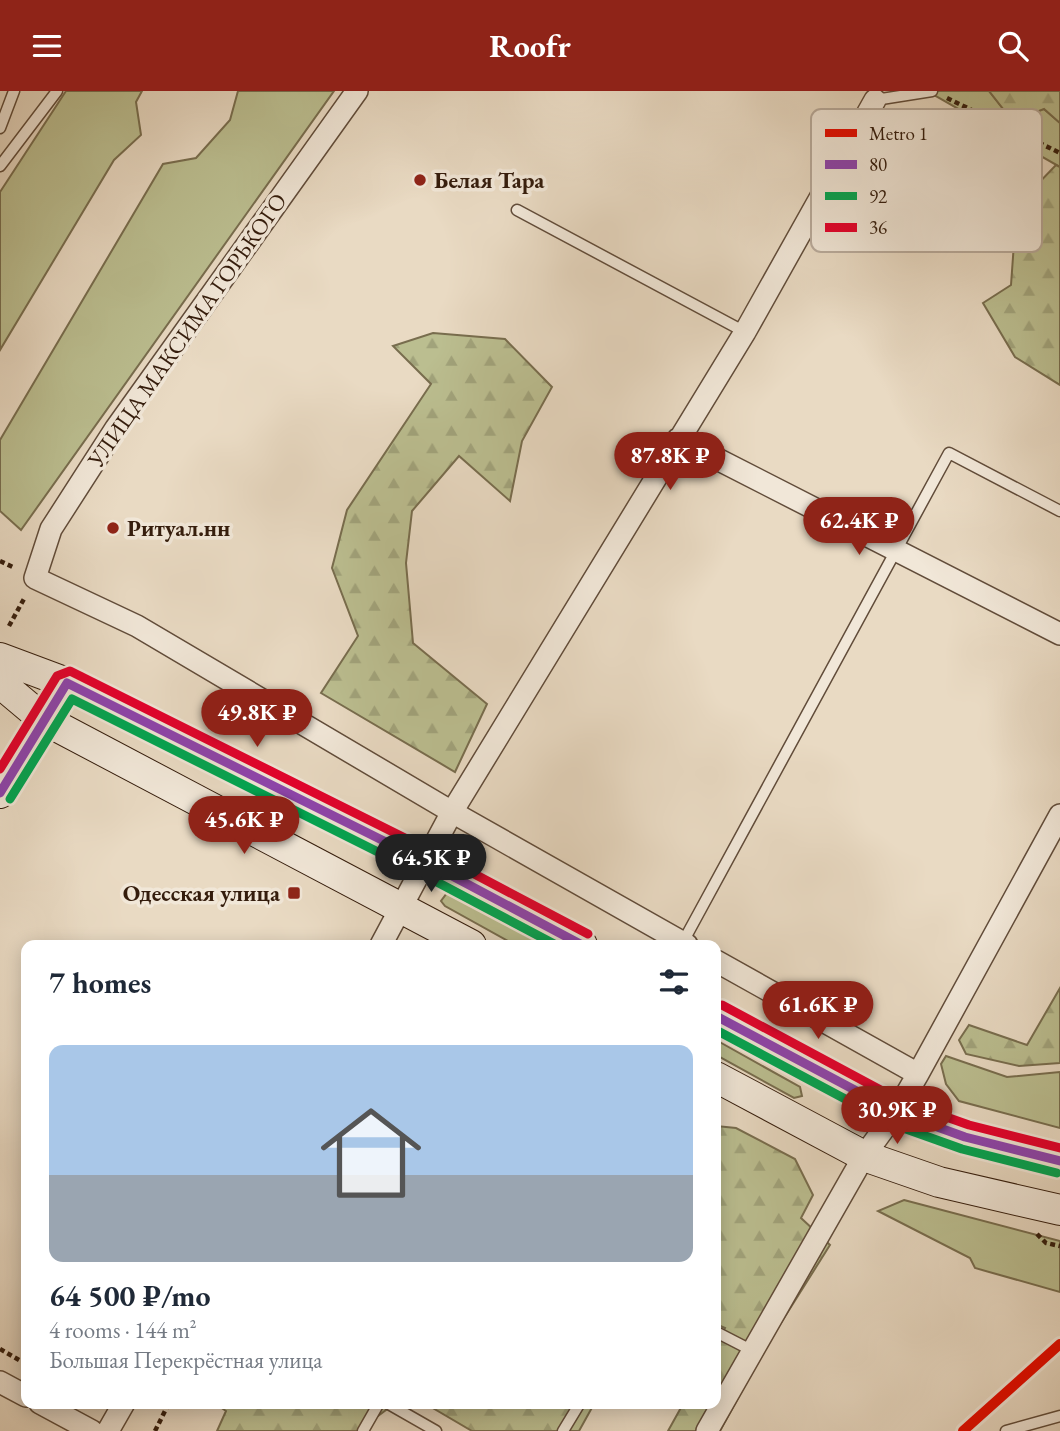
<!DOCTYPE html>
<html lang="en">
<head>
<meta charset="utf-8">
<style>
  :root { --surface:#fff; --page:#f2f2f3; --text:#1f2937; --muted:#747a83; --line:#e0e1e3; --accent:#8f2418 }
  body { margin:0; font-family:"EB Garamond",serif; background:var(--page); color:var(--text); height:100vh; display:flex; flex-direction:column; font-size:26px; white-space:nowrap }
  * { box-sizing:border-box; margin:0 }
  p { font-size:23px; color:var(--muted) }
  .icon { flex:none; width:38px; height:38px; fill:none; stroke:currentColor; stroke-width:2; stroke-linecap:round; stroke-linejoin:round }
  .map { position:relative; flex:1; overflow:hidden }
  .panel { position:absolute; left:21px; top:849px; width:700px; height:469px; display:flex; flex-direction:column; background:var(--surface); border-radius:14px; box-shadow:0 4px 18px #0003 }
  .panel>* { flex:none }
  .price { position:absolute; translate:-50% -60px; padding:0 16px; border-radius:24px; background:var(--accent); color:#fff; font-size:23px; line-height:46px; filter:drop-shadow(0 2px 4px #0008) }
  .price::after { content:''; position:absolute; left:50%; top:42px; width:21px; height:16px; margin-left:-10px; background:inherit; clip-path:polygon(0 0,100% 0,50% 100%) }
  .price.on { background:#222; color:#fff }
  ul { padding:0; list-style:none }
  li { display:grid; align-content:center; gap:14px; height:371px; padding:0 28px }
  li+li { border-top:2px solid var(--line) }
  li span { display:grid; place-items:center; height:217px; border-radius:14px; color:#555 }
  li>.icon { margin-inline-start:auto }
  span .icon { width:126px; height:126px; fill:#fffc; stroke-width:1 }
  li b { font-size:30px }
  h2 { display:flex; justify-content:space-between; align-items:center; height:84px; padding:0 28px; font-size:30px }
  header { display:flex; justify-content:space-between; align-items:center; height:91px; padding:0 28px; background:var(--accent); color:#fff; font-size:32px; font-weight:700 }
  .map>svg:first-child { display:block }
</style>
</head>
<body>
<header><svg class="icon" aria-label="menu" viewBox="0 0 24 24"><path d="M4 6h16M4 12h16M4 18h16"/></svg>Roofr<svg class="icon" aria-label="search" viewBox="0 0 24 24"><circle cx="10" cy="10" r="6"/><path d="M15 15l6 6"/></svg></header>
<div class="map">
<svg width="1060" height="1340" viewBox="0 0 1060 1340">
  <defs>
    <pattern id="forest-firs" width="22" height="20" patternUnits="userSpaceOnUse" patternTransform="scale(1.75)"><rect width="22" height="20" fill="#bbbe90"/><path d="M5 1l3.5 6h-7zM16 11l3.5 6h-7z" fill="#a1a37b"/></pattern>
  </defs>
  <rect width="100%" height="100%" fill="#e9dac3"/>
  <filter id="stains"><feTurbulence type="fractalNoise" baseFrequency=".00286" numOctaves="4"/><feColorMatrix values="0 0 0 0 .2 0 0 0 0 .09 0 0 0 0 .02 0 0 0 .5 -.17"/></filter>
  <radialGradient id="worn" r=".72"><stop offset=".6" stop-color="#630" stop-opacity="0"/><stop offset="1" stop-color="#630" stop-opacity=".3"/></radialGradient>
  <path fill="#bbbe90" stroke="#786d4e" stroke-width="2" d="M66,0H142L136,11L141,44L114,69L0,259V101Z
    M238,0H334L21,439L0,420V349L163,73L196,67L230,29Z
    M927,0H989L1004,19L1044,18L1060,32V76Z
    M447,802L451,803L543,854H515L445,815L441,810Z
    M716,949L800,996L802,1005L794,1007L716,964Z
    M946,965L1007,986L1060,981V1037L959,1010L946,993L941,973Z
    M904,1109L1060,1150V1201L975,1177L970,1167L878,1120Z"/>
  <path fill="url(#forest-firs)" stroke="#786d4e" stroke-width="2" d="M989,0H1060V32L1044,18L1019,28L1004,19Z
    M1056,74L1060,76V294L1015,266L983,212L1011,194L1014,152L1030,101Z
    M433,242L505,248L552,296L522,350L510,410L459,365L412,420L406,472L413,552L487,613L455,681L321,602L358,545L332,477L347,419L431,293L393,255Z
    M1060,897V972L1019,975L966,963L959,949L969,934L1027,954Z
    M716,1035L736,1037L795,1068L813,1104L801,1127L830,1154L767,1254L720,1340H668L683,1313L716,1312V1254L725,1237L716,1233Z
    M216,1313H394L358,1340H217L226,1320Z
    M426,1313H594L579,1340H472Z"/>
  <g fill="none" stroke-linecap="round" stroke-linejoin="round">
    <g stroke="#614c3a" stroke-width="13">
      <path id="service" d="M875,9L932,0
        M0,37L14,0
        M0,75L57,0
        M517,119L745,241
        M683,851L949,362L1060,420
        M716,1241L753,1260
        M387,1312L436,1340
        M363,1340L379,1312
        M563,1340L580,1312
        M1006,1340L1060,1325"/>
    </g>
    <g stroke="#614c3a" stroke-width="24">
      <path id="minor" d="M357,0L116,337L51,438L35,487L137,535L452,721L687,854
        M678,348L1060,543
        M381,854L452,721L745,241L875,9
        M716,870L918,983
        M0,1291L26,1305
        M40,1312L92,1340
        M108,1340L124,1312
        M707,1340L864,1065L896,1021L918,983L1060,724"/>
    </g>
    <g stroke="#341c0c" stroke-width="32">
      <path id="secondary" d="M0,567L67,592L424,770L582,854
        M0,592L43,628L471,854
        M0,702L53,612
        M716,925L896,1021L965,1046L1060,1070
        M716,986L864,1065L939,1091L1060,1119"/>
    </g>
    <path stroke="#341c0c" stroke-width="4.5" stroke-dasharray="5 3.5" stroke-linecap="butt" d="M947,7L1060,62
      M0,470L15,477
      M9,535L25,506
      M1037,1143L1046,1152L1060,1155
      M0,1258L26,1273
      M155,1340L169,1312"/>
    <use href="#service" stroke="#f1e7d8" stroke-width="10"/>
    <use href="#minor" stroke="#f1e7d8" stroke-width="21"/>
    <use href="#secondary" stroke="#f1e7d8" stroke-width="30"/>
    <g stroke="#f1e7d8" stroke-width="14">
      <path id="bus-1" d="M0,702L67,592L424,770L582,854
        M716,925L896,1021L965,1046L1060,1070"/>
    </g>
    <g stroke="#f1e7d8" stroke-width="14">
      <path id="bus-2" d="M10,708L72,608L418,781L556,854
        M716,939L892,1033L962,1058L1057,1082"/>
    </g>
    <g stroke="#f1e7d8" stroke-width="14">
      <path id="bus-3" d="M0,678L57,585L70,580L429,759L588,843
        M722,914L901,1010L969,1034L1060,1057"/>
    </g>
    <use href="#bus-1" stroke="#8e44ad" stroke-width="9"/>
    <use href="#bus-2" stroke="#00a651" stroke-width="9"/>
    <use href="#bus-3" stroke="#e4002b" stroke-width="9"/>
    <g stroke="#f1e7d8" stroke-width="16">
      <path id="metro-1" d="M963,1340L1060,1253"/>
    </g>
    <use href="#metro-1" stroke="#e50b00" stroke-width="10"/>
  </g>
  <g fill="#8f2418" stroke="#f1e7d8" stroke-width="2.5">
    <circle cx="420" cy="89" r="7"/>
    <circle cx="113" cy="437" r="7"/>
    <rect x="287" y="795" width="14" height="14" rx="3.5"/>
  </g>
  <g text-anchor="middle" dominant-baseline="central" stroke-width="7" stroke-linejoin="round" paint-order="stroke">
    <g font-size="23" font-weight="bold" fill="#341c0c" stroke="#f1e7d8" text-anchor="start">
      <text x="434" y="89">Белая Тара</text>
      <text x="127" y="437">Ритуал.нн</text>
      <text x="280" y="802" text-anchor="end">Одесская улица</text>
    </g>
    <g font-size="23" fill="#341c0c" stroke="#f1e7d8">
      <text transform="translate(187 239) rotate(-55)">УЛИЦА МАКСИМА ГОРЬКОГО</text>
    </g>
  </g>
  <rect x="811" y="18" width="231" height="143" rx="10" fill="#f1e7d8" stroke="#b8aa9b" stroke-width="2"/>
  <rect x="825" y="38" width="32" height="8" fill="#e50b00"/>
  <rect x="825" y="69" width="32" height="9" fill="#8e44ad"/>
  <rect x="825" y="101" width="32" height="8" fill="#00a651"/>
  <rect x="825" y="132" width="32" height="9" fill="#e4002b"/>
  <g font-size="19" fill="#341c0c">
    <text x="869" y="49">Metro 1</text>
    <text x="869" y="80">80</text>
    <text x="869" y="112">92</text>
    <text x="869" y="143">36</text>
  </g>
  <rect width="100%" height="100%" filter="url(#stains)"/>
  <rect width="100%" height="100%" fill="url(#worn)"/>
</svg>
<b class="price" style="left:670px;top:401px">87.8K ₽</b>
<b class="price" style="left:859px;top:466px">62.4K ₽</b>
<b class="price" style="left:257px;top:658px">49.8K ₽</b>
<b class="price" style="left:244px;top:765px">45.6K ₽</b>
<b class="price on" style="left:431px;top:803px">64.5K ₽</b>
<b class="price" style="left:818px;top:950px">61.6K ₽</b>
<b class="price" style="left:897px;top:1055px">30.9K ₽</b>
<section class="panel">
<h2>7 homes<svg class="icon" aria-label="filters" viewBox="0 0 24 24"><path d="M4 7h16M4 17h16"/><circle cx="9" cy="7" r="2"/><circle cx="15" cy="17" r="2"/></svg></h2>
<ul>
<li><span style="background:linear-gradient(#a9c7e8 60%,#9aa5b1 0)"><svg class="icon" aria-label="home" viewBox="0 0 24 24"><path d="M3 11l9-7 9 7M6 9v11h12V9"/></svg></span><div><b>64 500 ₽/mo</b><p>4 rooms · 144 m²</p><p>Большая Перекрёстная улица</p></div></li>
</ul>
</section>
</div>
</body>
</html>
